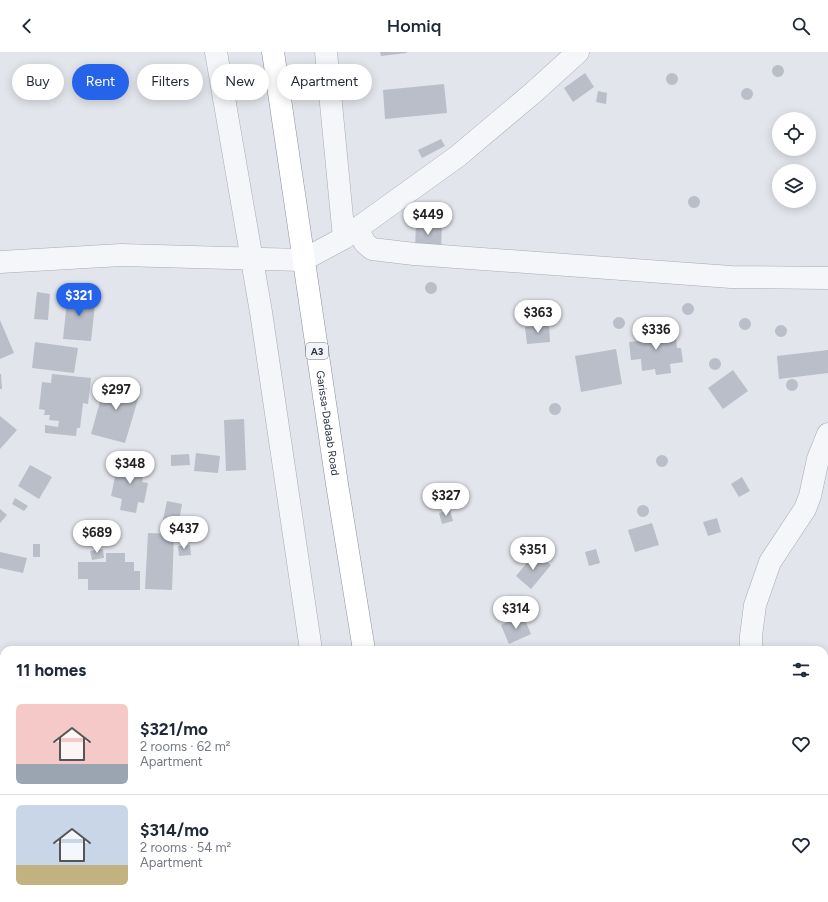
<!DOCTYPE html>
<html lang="en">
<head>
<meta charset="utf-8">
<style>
  :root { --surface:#fff; --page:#f2f2f3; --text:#1f2937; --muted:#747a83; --line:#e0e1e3; --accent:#2563eb }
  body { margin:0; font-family:Figtree,sans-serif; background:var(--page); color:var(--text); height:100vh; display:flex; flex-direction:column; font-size:15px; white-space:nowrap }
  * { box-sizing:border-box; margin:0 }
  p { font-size:13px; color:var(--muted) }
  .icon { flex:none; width:22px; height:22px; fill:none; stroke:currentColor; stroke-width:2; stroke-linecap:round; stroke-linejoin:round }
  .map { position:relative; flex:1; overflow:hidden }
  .side { position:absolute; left:0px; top:594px; width:828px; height:256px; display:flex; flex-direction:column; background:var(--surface); border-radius:12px 12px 0 0; box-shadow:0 2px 10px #0003 }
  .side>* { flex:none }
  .top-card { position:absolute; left:12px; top:12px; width:400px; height:36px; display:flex; gap:8px }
  .tools { position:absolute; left:772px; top:60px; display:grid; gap:8px }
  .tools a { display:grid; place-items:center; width:44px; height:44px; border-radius:50%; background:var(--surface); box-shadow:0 2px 10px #0003; font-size:20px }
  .price { position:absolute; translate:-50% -34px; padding:0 9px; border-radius:14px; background:#fff; color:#222; font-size:13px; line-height:26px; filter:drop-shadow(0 1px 2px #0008) }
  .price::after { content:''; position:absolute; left:50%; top:24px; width:12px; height:9px; margin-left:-6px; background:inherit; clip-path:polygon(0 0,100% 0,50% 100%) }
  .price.active { background:var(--accent); color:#fff }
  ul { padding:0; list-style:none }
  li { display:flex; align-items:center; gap:12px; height:100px; padding:0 16px }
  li+li { border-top:1px solid var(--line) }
  li span { display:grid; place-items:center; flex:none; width:112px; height:80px; border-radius:6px; color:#555 }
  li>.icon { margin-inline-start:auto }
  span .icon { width:48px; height:48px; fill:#fffc; stroke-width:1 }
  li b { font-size:17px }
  h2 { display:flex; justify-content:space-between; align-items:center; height:48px; padding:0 16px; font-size:17px }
  .chip { padding:0 14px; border-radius:18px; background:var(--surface); box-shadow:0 2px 10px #0003; font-size:14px; line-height:36px }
  .chip.active { background:var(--accent); color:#fff }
  header { display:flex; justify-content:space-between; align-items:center; height:52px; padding:0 16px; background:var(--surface); font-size:18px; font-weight:600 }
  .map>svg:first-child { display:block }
</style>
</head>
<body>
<header><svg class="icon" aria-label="back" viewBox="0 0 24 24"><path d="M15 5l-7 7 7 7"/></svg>Homiq<svg class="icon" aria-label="search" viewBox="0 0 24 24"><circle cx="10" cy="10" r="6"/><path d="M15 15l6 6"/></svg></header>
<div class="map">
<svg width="828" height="850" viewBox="0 0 828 850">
  <rect width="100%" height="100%" fill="#e2e5eb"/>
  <path fill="#b9bec8" d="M380,0H407V1L381,4Z
    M772 19a6 6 0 1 1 12 0a6 6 0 1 1-12 0Z
    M666 27a6 6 0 1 1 12 0a6 6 0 1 1-12 0Z
    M585,21L594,35L573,50L564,36Z
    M444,32L447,61L385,67L383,38Z
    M741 42a6 6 0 1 1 12 0a6 6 0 1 1-12 0Z
    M598,39L607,41L606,52L596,50Z
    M441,87L445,94L422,106L418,98Z
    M688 150a6 6 0 1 1 12 0a6 6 0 1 1-12 0Z
    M416,170L442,171L441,199L415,198Z
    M425 236a6 6 0 1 1 12 0a6 6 0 1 1-12 0Z
    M37,240L50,242L48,268L34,267Z
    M68,240L96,243L91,289L63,287Z
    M682 257a6 6 0 1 1 12 0a6 6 0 1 1-12 0Z
    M542,253L556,256L553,271L540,268Z
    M613 271a6 6 0 1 1 12 0a6 6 0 1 1-12 0Z
    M739 272a6 6 0 1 1 12 0a6 6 0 1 1-12 0Z
    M0,268L14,301L0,307Z
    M775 279a6 6 0 1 1 12 0a6 6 0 1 1-12 0Z
    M549,273L550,290L527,292L525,275Z
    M662,276L663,285L676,284L677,296H681L683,310L670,312L671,321L656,323L655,317L642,319L641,307L631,308L629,290L639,289L638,284L644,283V278Z
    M35,290L78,296L74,321L32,316Z
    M616,297L622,332L581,340L575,304Z
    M828,298V321L779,327L777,304Z
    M709 312a6 6 0 1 1 12 0a6 6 0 1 1-12 0Z
    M733,318L748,339L723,357L708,336Z
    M0,322H1L2,337H0Z
    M52,322L91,326L88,352L83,351L80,376H77L76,384L45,381V373L58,375L59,369L49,368L50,363H44L45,358L39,357L42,330L51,331Z
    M786 333a6 6 0 1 1 12 0a6 6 0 1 1-12 0Z
    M106,328L141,337L125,391L91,382Z
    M549 357a6 6 0 1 1 12 0a6 6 0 1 1-12 0Z
    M0,364L17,378L0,397Z
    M244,367L246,418L226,419L224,368Z
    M196,401L220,404L218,421L194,419Z
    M189,402L190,413L171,414V403Z
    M656 409a6 6 0 1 1 12 0a6 6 0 1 1-12 0Z
    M119,406L145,412L142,430L148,431L144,451L138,450L136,461L120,458L122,447L111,444Z
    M30,413L52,425L39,447L18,434Z
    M742,425L750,439L739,445L731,432Z
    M15,446L28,454L24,459L12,452Z
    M167,449L182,452L178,475L162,472Z
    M637 459a6 6 0 1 1 12 0a6 6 0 1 1-12 0Z
    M0,457L7,463L0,471Z
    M450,458L453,469L442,472L439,461Z
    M717,466L721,480L708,484L703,470Z
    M652,471L659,493L635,500L628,478Z
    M148,481L174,482L172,538L145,537Z
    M33,492H40V505H33Z
    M190,493L191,503L179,504L178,494Z
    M103,497L104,506L92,508L90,499Z
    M596,497L600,511L589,514L585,500Z
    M0,500L27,506L23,521L0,516Z
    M106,501H125V510H134V519H140V538H88V527H78V510H106Z
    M535,501L551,513L531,537L516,524Z
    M523,563L531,582L509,592L501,573Z
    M656,846H667L660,850Z"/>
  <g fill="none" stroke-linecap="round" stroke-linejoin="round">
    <g stroke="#a7acb5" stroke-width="23">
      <path id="minor" d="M216,0L261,260L311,598
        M326,0L344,186
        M357,177L365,191L372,197L414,202L731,225L828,226
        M0,210L121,203L303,208L344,186L458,104L534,40L578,0
        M751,598V584L755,553L770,510L805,457L810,444L818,407L828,382
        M350,846V850
        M800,846L801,850"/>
    </g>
    <g stroke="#8992a2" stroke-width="23">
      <g id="highway">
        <path id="s1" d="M273,0L337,432L364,598"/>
        <path d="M405,846L406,850"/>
      </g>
    </g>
    <use href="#minor" stroke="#f5f6f9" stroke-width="22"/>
    <use href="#highway" stroke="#fff" stroke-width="22"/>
  </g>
  <g text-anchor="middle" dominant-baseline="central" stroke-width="3.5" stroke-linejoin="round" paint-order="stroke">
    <rect fill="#f2f4f8" stroke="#666c79" stroke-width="1" x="306" y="291" width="22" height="16" rx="3"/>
    <g font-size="10" font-weight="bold" fill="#2a3243">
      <text x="317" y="299">A3</text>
    </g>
    <g font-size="11" fill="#2a3243" stroke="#f2f4f8">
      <text stroke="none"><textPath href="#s1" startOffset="375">Garissa-Dadaab Road</textPath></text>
    </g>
  </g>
</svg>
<div class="tools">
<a><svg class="icon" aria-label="locate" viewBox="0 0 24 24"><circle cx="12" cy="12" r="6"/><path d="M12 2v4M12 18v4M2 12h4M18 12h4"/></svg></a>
<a><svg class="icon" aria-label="layers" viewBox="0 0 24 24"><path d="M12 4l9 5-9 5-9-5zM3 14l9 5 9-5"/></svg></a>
</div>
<b class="price" style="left:428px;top:184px">$449</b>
<b class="price active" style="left:79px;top:265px">$321</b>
<b class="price" style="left:538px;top:282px">$363</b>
<b class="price" style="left:656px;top:299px">$336</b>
<b class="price" style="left:116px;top:359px">$297</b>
<b class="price" style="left:130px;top:433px">$348</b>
<b class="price" style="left:446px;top:465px">$327</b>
<b class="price" style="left:184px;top:498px">$437</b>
<b class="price" style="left:97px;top:502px">$689</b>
<b class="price" style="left:533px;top:519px">$351</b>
<b class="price" style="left:516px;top:578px">$314</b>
<div class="top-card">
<a class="chip">Buy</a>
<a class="chip active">Rent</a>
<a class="chip">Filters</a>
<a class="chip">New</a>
<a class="chip">Apartment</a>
</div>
<section class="side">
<h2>11 homes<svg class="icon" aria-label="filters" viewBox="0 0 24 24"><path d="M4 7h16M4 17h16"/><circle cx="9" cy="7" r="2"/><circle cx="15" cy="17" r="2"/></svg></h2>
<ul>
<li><span style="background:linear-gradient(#f6c9c9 75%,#9aa5b1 0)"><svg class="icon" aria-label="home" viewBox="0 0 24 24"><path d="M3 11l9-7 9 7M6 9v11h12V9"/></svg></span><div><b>$321/mo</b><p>2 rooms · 62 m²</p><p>Apartment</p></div><svg class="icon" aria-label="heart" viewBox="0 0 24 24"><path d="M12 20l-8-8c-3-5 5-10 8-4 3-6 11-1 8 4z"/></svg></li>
<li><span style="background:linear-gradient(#c9d6e8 75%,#c2b280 0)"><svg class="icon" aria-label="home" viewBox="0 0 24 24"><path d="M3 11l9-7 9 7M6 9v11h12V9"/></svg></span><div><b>$314/mo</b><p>2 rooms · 54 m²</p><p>Apartment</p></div><svg class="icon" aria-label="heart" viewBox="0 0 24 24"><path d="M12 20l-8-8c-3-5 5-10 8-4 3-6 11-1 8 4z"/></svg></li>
</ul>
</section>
</div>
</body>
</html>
